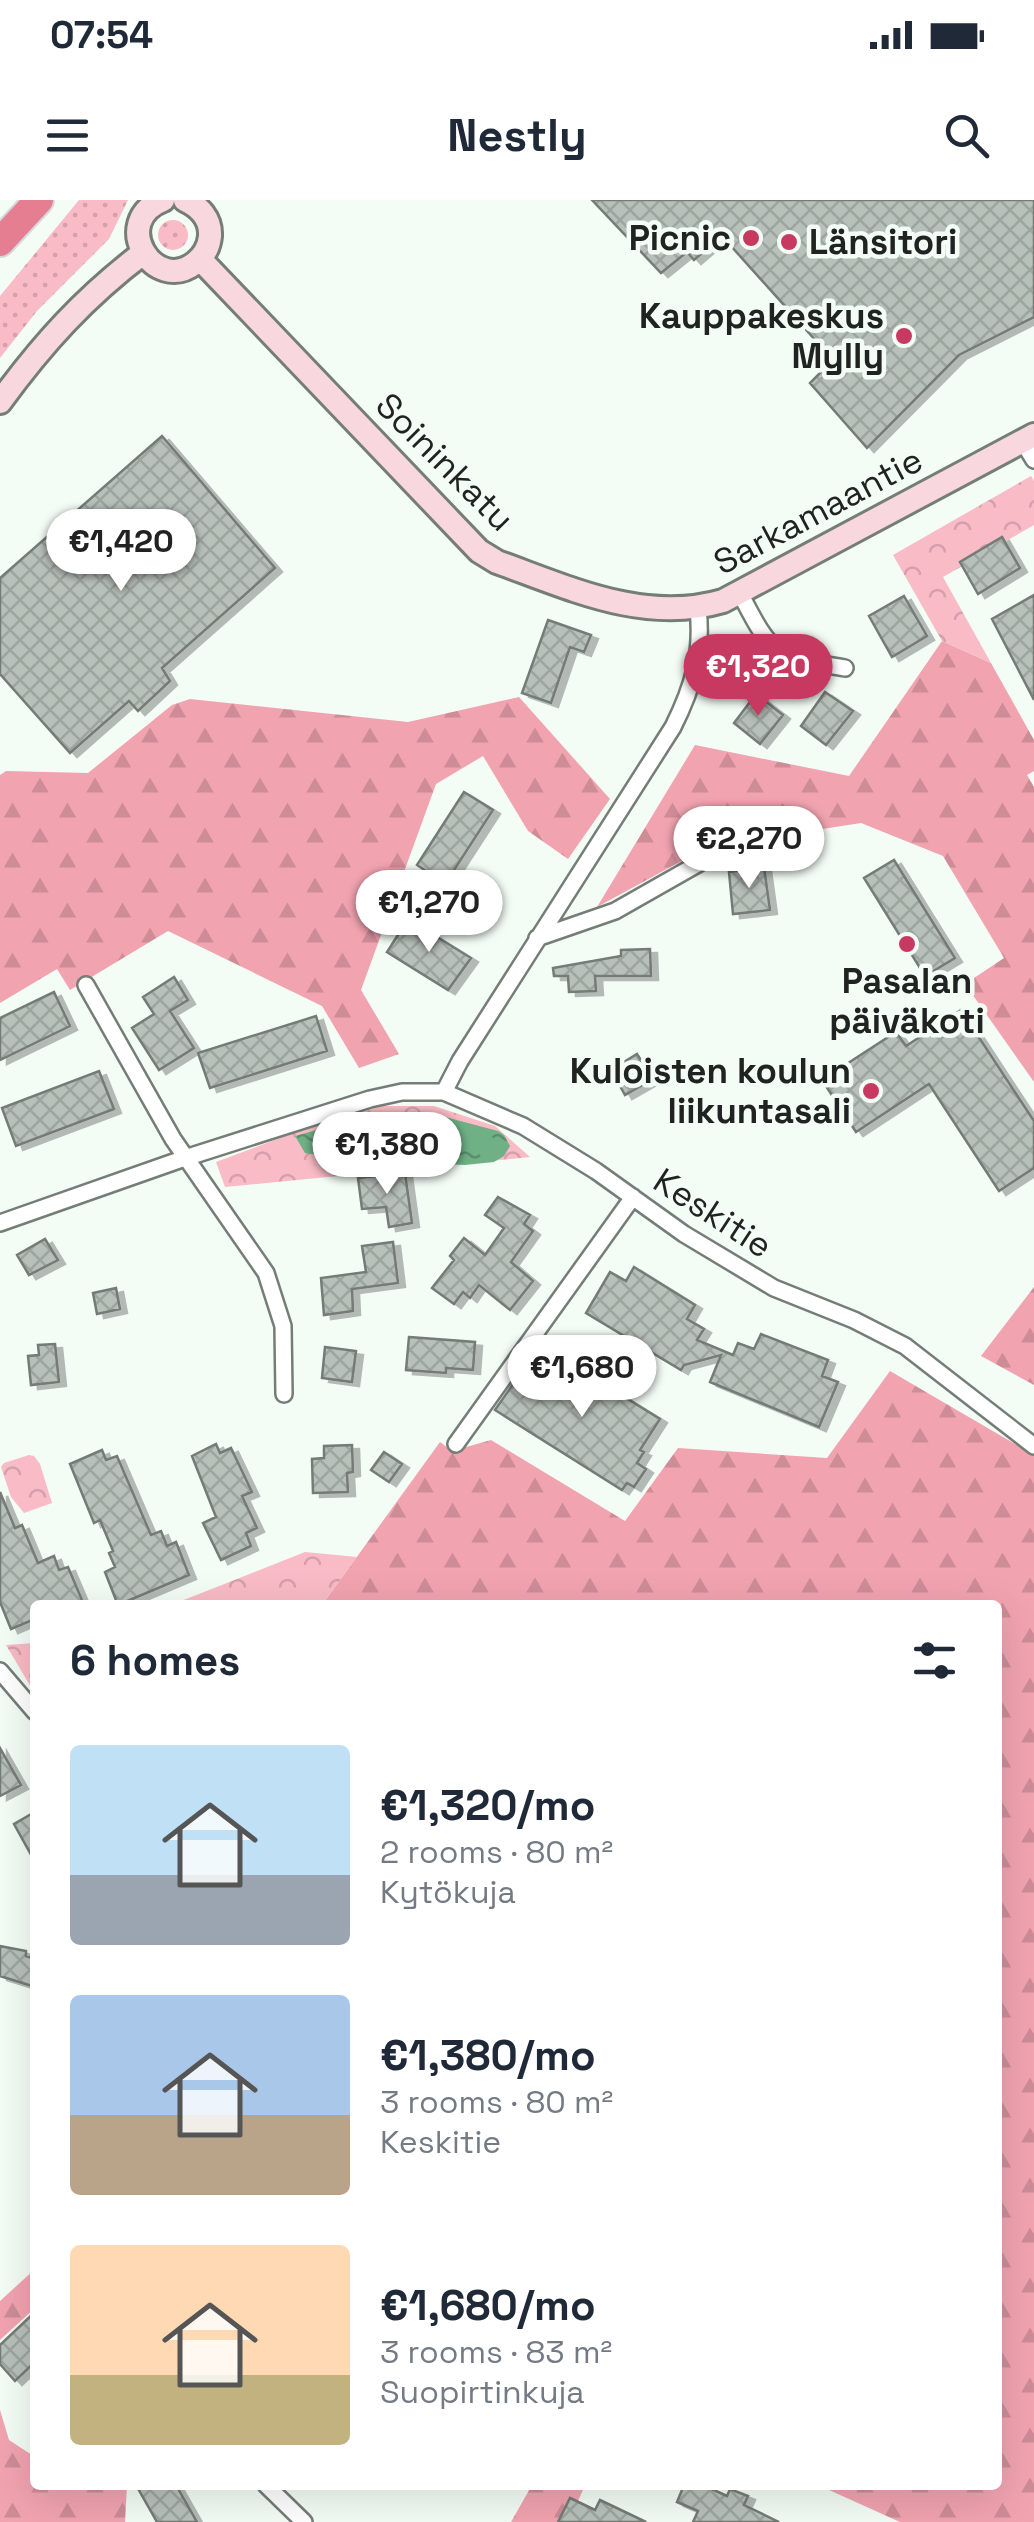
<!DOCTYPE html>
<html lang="en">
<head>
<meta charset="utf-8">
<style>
  :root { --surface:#fff; --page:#f2f2f3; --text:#1f2937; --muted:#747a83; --accent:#c83961 }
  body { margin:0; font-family:"Space Grotesk",sans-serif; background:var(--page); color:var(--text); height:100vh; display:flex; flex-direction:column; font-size:38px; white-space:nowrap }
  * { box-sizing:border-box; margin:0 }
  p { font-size:32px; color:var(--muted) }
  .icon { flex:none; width:55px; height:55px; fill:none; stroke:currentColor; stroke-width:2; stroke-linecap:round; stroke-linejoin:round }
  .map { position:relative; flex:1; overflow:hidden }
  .details { position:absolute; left:30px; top:1400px; width:972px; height:890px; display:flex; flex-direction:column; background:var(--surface); border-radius:10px; box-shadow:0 10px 40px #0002 }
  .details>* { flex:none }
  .price { position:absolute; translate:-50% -85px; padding:0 22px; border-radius:35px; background:#fff; color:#222; font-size:32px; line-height:65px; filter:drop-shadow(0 2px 5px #0008) }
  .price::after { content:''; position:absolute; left:50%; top:60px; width:30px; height:22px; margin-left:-15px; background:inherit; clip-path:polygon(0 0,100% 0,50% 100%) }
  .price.on { background:var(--accent); color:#fff }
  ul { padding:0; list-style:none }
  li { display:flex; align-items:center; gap:30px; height:250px; padding:0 40px }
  li span { display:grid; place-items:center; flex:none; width:280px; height:200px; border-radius:10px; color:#555 }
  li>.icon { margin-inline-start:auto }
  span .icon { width:120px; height:120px; fill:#fffc; stroke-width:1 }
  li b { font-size:42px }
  h2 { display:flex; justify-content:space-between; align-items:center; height:120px; padding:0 40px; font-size:42px }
  .status { display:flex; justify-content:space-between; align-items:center; height:70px; padding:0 50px; background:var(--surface); direction:ltr }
  .status svg { height:28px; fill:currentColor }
  header { display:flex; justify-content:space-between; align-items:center; height:130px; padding:0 40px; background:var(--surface); font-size:45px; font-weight:700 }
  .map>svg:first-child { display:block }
</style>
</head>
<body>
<div class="status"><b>07:54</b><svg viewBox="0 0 49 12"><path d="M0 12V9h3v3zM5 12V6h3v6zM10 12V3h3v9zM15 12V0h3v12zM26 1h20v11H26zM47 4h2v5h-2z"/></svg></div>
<header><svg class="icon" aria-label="menu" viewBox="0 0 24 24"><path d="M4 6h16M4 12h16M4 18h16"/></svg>Nestly<svg class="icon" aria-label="search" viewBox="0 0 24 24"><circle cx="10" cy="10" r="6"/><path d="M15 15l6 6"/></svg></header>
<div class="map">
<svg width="1034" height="2322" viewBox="0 0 1034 2322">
  <defs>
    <pattern id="grass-dots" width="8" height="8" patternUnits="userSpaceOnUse" patternTransform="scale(2.5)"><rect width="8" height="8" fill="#f9bbc5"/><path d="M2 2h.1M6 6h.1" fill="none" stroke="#d5a0a9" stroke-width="1.8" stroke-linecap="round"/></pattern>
    <pattern id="forest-firs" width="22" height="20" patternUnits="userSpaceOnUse" patternTransform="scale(2.5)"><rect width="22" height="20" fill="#f1a3b0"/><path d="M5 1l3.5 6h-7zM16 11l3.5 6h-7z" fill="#ce8c97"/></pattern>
    <pattern id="park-crowns" width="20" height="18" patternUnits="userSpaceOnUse" patternTransform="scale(2.5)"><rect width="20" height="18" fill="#f9bbc5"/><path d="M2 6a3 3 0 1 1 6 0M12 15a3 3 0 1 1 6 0" fill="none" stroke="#d5a0a9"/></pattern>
    <pattern id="water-ripples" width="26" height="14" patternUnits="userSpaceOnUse" patternTransform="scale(2.5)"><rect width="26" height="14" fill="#6fb185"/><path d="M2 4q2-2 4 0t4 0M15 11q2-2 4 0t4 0" fill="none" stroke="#5b906c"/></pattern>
    <pattern id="building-cross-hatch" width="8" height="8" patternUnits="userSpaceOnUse" patternTransform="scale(2.5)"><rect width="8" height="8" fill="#b8c0ba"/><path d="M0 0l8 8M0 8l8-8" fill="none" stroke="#9ea5a0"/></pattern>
    <filter id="shadow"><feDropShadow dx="7" dy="4" stdDeviation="0" flood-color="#0004"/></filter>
  </defs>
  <rect width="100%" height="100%" fill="#f4fcf6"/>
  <path fill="url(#grass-dots)" d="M79,0H128L109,39L37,111L0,158V96Z
    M158 35a15 15 0 1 1 30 0a15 15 0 1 1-30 0Z"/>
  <path fill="url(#forest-firs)" d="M942,441L991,463L1034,540V571L1027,575L1034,587V882L965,784L1004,758L943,656L861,623L771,637L746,626L597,707L695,545L849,576Z
    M519,497L610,599L568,659L528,631L483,556L436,584L361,790L399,854L359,868L322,806L168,731L70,790L57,769L0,803V575L6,571L88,573L172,505L190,499L408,522Z
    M1034,1087V1185L981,1156Z
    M890,1171L1034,1255V2322H900L818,2285H998V1405H322L440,1242L452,1251L491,1240L625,1321L678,1248L827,1258Z
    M35,2069V2108L0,2140V2101Z
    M0,2210L9,2240L35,2257V2285H127L125,2322H0Z
    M532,2285H585L569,2322H511Z"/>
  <path fill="url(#park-crowns)" d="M1031,276L1034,281V325L943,377L991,463L942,441L893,355Z
    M382,906H434L495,926L530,957L225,987L216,962L291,934Z
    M29,1255L34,1256L40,1264L52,1303L24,1313L11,1297L1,1267L4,1263Z
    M305,1352L357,1357L322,1405H171Z
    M35,1443V1494L6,1445Z"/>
  <path fill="url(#water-ripples)" d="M434,914L498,931L504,935L510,946L504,956L494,962L465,965L424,963L373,969L355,968L341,958L305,953L295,936L349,921Z"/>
  <path fill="url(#building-cross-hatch)" stroke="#747b76" stroke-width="2.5" filter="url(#shadow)" d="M592,0H1034V117L959,155L867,248L810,183L833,160L722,36L694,60L687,52L661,73Z
    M162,236L275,368L162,468L170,481L138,511L129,501L70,553L0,474V378Z
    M1002,337L1020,368L978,394L960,362Z
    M1034,395V500L992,419Z
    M904,396L927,436L892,457L869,416Z
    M548,420L591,435L584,452L570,447L551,503L522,493Z
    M825,492L853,511L826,545L801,526Z
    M756,494L783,515L760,544L734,523Z
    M464,592L493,610L445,684L417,665Z
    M894,660L955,758L925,776L864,678Z
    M764,667L770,710L733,714L729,672Z
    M408,719L471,758L448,790L387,752Z
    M650,749L651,776H595L596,791L569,792L568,776H554L553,768L621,756V750Z
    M174,777L188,800L170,811L194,848L159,870L132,828L154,814L143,797Z
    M54,792L70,826L0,860V818Z
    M961,810L1034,921V968L999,991L929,884L856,932L822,880L896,832L906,846Z
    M316,816L327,851L210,888L198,853Z
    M637,854L653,879L625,895L611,870Z
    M99,871L114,909L16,946L2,908Z
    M405,973L412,1023L389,1027L386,1007L362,1009L358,978Z
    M498,997L530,1015L524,1024L533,1031L511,1062L533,1081L510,1110L479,1085L470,1098L463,1092L454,1104L432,1088L454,1060L450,1056L464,1038L485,1055L504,1028L485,1015Z
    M45,1039L58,1060L29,1075L17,1055Z
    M393,1042L398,1083L352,1089L353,1111L324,1115L321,1078L366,1072L362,1046Z
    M634,1067L695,1105L687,1119L704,1129L697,1140L733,1155L738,1143L754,1149L761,1134L828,1160L822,1176L838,1182L819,1227L710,1182L721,1155L684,1165L681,1170L586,1113L610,1072L626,1081Z
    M116,1088L120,1109L97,1114L93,1093Z
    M409,1137L475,1142L473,1170L446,1168V1173L406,1170Z
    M55,1144L59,1182L31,1185L28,1156L39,1155L38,1145Z
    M325,1147L356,1151L352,1182L322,1178Z
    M550,1151L660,1219L640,1250L644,1252L637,1263L646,1269L634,1287L627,1283L622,1290L495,1210L520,1174L531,1181Z
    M216,1244L220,1253L231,1248L252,1292L242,1296L257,1328L246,1333L251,1346L221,1360L203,1323L216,1317L192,1256Z
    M352,1245L353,1272L347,1273L348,1292L313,1293L312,1259L324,1258V1246Z
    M102,1250L106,1260L117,1256L151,1335L161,1331L167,1346L176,1342L189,1375L118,1405L105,1372L115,1367L109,1353L113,1351L100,1320L94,1323L70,1264Z
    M384,1252L402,1264L389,1282L371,1270Z
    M0,1292L15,1328L22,1325L38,1363L54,1356L59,1370L68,1367L82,1400L69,1405H35V1419L11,1429L0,1402Z
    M0,1548L21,1585L0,1596Z
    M35,1612V1662L14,1624Z
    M0,1746L26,1751V1756L35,1759L32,1786L0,1776Z
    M35,2112V2162L15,2181L0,2164V2145Z
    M136,2285H176L197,2322H157Z
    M684,2285H703L727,2296L730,2289L748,2296L744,2305L779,2322H693L698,2311L677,2302Z
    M570,2298L595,2310L600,2300L646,2322H558Z"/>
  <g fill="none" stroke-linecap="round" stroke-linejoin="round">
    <g stroke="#757d77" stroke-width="20">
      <path id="street" d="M1023,242L1034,260
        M740,393C773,458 776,456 845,468
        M537,738L615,711L747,636
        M86,785L173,939L266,1073L283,1126L284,1194
        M444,892L460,861L673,527C693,487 703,453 698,409
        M0,1023L185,958L370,899L402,892H444L523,926L596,971L684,1034L774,1088L854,1120L905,1146L1034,1246
        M456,1244L633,997
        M0,1471L35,1512
        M266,2285L304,2322"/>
    </g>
    <g stroke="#757d77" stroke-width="28">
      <path id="secondary" d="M163,0C109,21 154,95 195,63C204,56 209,47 210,36C211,19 200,7 185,0
        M200,59L479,351L497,362C570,388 644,424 723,401L1034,235
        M0,202C43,143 85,97 143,53"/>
    </g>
    <g stroke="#d7d7d7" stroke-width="32">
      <path id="highway" d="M0,42L39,0"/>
    </g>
    <use href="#street" stroke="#fff" stroke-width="15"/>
    <use href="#secondary" stroke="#f8d8de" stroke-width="22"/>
    <use href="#highway" stroke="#e67e92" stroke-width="28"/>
  </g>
  <g fill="#c83961" stroke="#f4fcf6" stroke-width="4">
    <circle cx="751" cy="38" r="10"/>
    <circle cx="789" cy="42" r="10"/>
    <circle cx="904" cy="136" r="10"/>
    <circle cx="907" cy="744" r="10"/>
    <circle cx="871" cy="891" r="10"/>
  </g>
  <g text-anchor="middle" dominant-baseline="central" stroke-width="9" stroke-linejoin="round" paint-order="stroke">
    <g font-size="35" font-weight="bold" fill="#202321" stroke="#f4fcf6" text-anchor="end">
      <text x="731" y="38">Picnic</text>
      <text x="809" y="42" text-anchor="start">Länsitori</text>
      <text x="884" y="116">Kauppakeskus<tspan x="884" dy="40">Mylly</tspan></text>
      <text x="907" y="781" text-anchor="middle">Pasalan<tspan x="907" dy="40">päiväkoti</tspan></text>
      <text x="851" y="871">Kuloisten koulun<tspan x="851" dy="40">liikuntasali</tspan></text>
    </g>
    <g font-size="35" fill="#202321" stroke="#f4fcf6">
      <text transform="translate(445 262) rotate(45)">Soininkatu</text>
      <text transform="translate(818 311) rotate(-28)">Sarkamaantie</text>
      <text transform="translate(713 1013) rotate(33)">Keskitie</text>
    </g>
  </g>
</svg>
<b class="price" style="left:121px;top:394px">€1,420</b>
<b class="price on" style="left:758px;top:519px">€1,320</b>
<b class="price" style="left:749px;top:691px">€2,270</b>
<b class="price" style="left:429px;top:755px">€1,270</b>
<b class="price" style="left:387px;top:997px">€1,380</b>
<b class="price" style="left:582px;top:1220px">€1,680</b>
<section class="details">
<h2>6 homes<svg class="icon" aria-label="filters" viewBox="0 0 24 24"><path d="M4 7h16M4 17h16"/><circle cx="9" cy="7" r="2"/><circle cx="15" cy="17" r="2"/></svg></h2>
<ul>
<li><span style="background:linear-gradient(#bfe0f5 65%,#9aa5b1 0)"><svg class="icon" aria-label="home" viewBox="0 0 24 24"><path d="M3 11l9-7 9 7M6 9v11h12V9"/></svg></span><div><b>€1,320/mo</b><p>2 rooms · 80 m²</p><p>Kytökuja</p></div></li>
<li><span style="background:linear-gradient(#a9c7e8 60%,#b9a48a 0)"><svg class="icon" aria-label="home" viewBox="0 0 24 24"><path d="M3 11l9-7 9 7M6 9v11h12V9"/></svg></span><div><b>€1,380/mo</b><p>3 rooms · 80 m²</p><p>Keskitie</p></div></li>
<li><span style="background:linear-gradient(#ffd9b3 65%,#c2b280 0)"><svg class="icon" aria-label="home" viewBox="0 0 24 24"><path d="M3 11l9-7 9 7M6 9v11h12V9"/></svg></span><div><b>€1,680/mo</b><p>3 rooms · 83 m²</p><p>Suopirtinkuja</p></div></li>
</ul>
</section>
</div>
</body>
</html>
